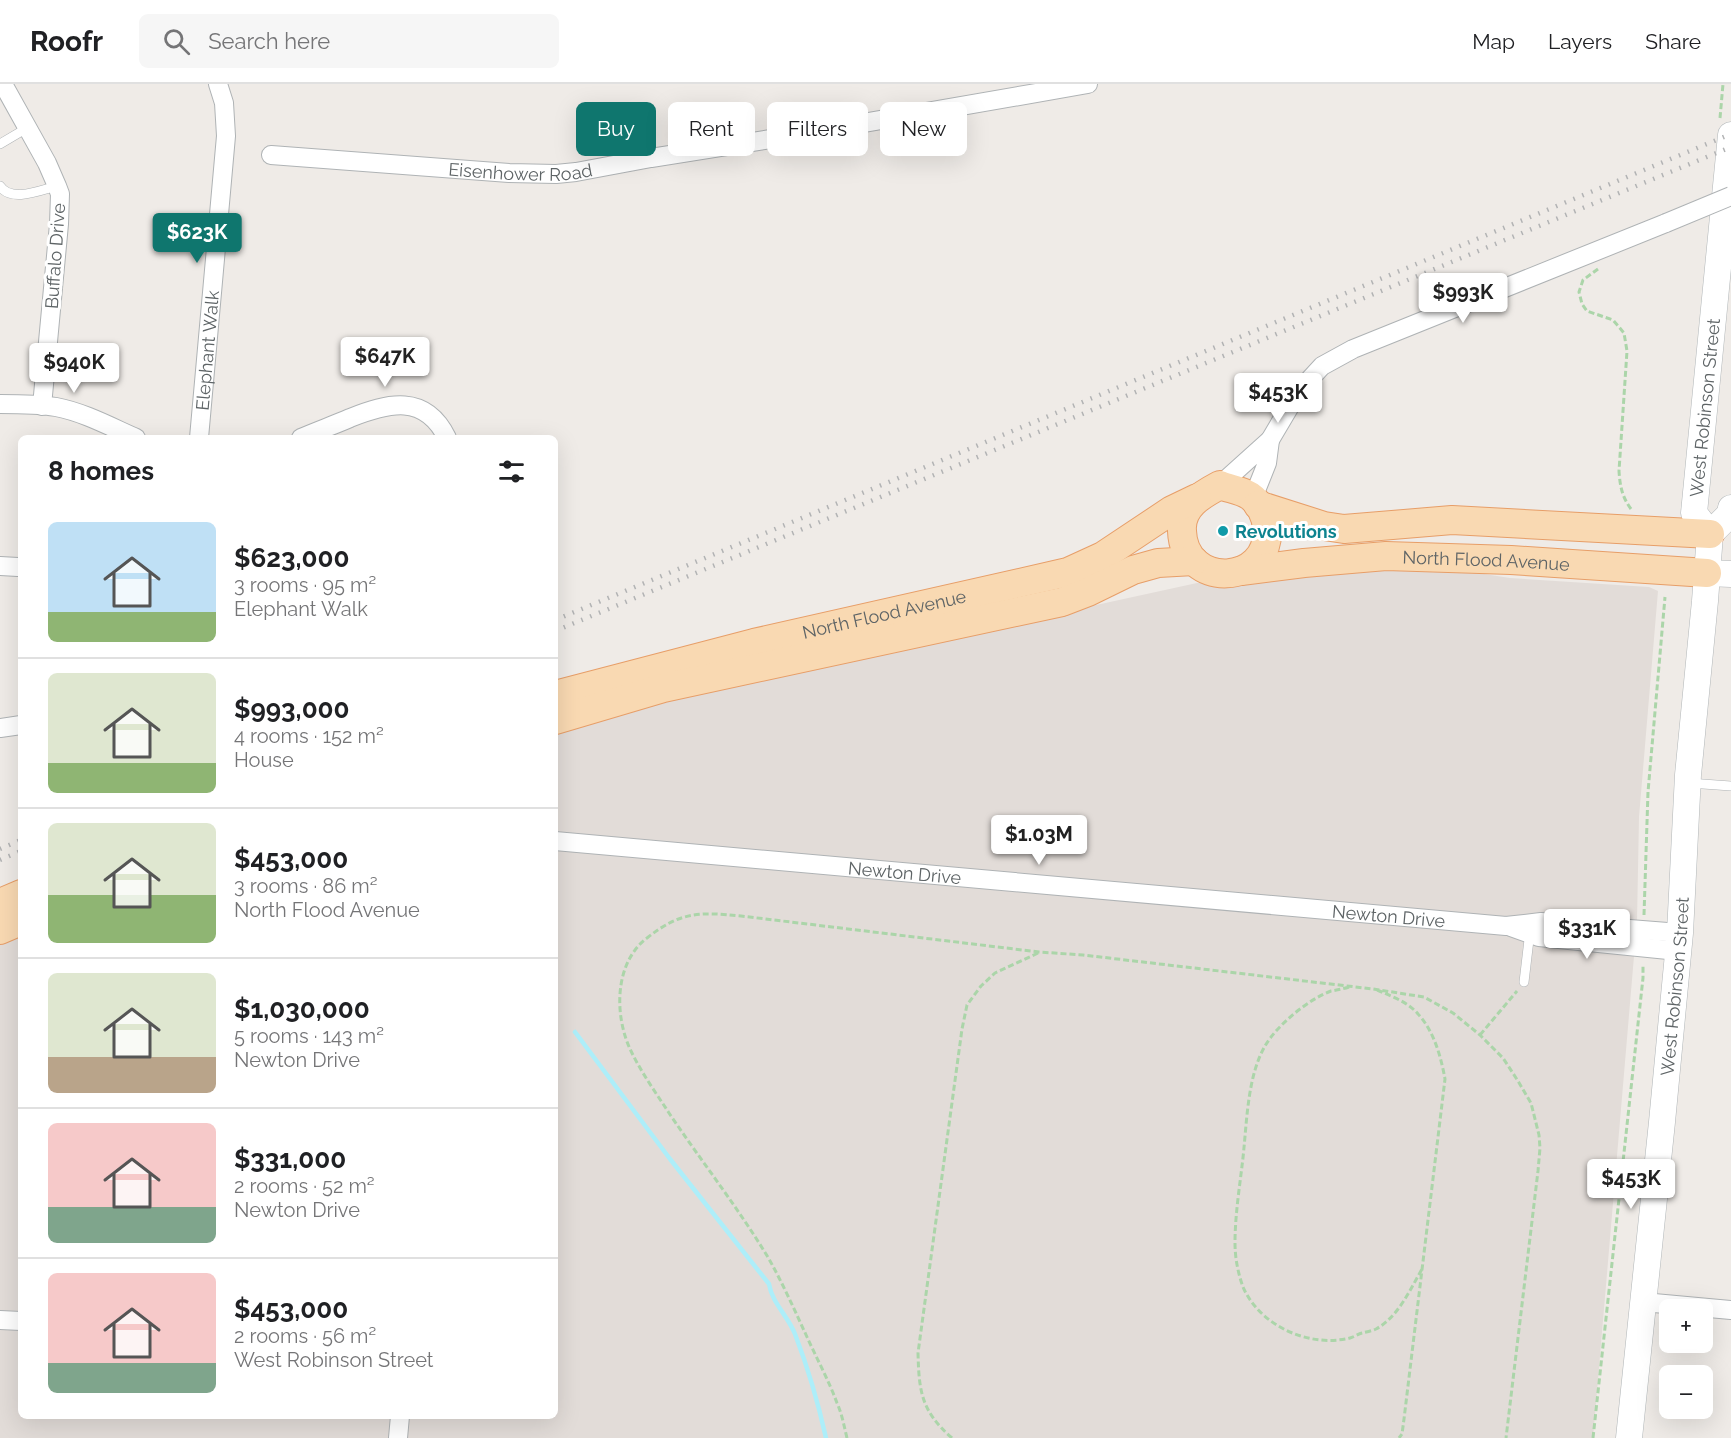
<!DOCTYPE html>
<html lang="en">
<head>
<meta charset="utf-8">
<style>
  :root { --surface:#fff; --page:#f6f6f6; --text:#202124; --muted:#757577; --line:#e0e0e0; --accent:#0f766e }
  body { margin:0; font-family:Raleway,sans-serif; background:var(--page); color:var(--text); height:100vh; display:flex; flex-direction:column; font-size:22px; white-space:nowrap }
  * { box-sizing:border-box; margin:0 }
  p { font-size:20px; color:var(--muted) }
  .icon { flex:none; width:33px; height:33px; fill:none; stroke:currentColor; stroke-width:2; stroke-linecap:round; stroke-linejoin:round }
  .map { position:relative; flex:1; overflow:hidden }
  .side { position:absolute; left:18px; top:351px; width:540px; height:984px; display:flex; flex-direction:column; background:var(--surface); border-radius:9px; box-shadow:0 6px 24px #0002 }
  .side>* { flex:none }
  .banner { position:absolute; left:576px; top:18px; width:570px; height:54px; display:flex; gap:12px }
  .fabs { position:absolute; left:1659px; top:1215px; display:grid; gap:12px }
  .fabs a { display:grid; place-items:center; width:54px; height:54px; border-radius:9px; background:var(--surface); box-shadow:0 6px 24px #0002; font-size:30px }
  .price { position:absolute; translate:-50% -51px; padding:0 14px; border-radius:6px; background:#fff; color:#222; font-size:20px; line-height:39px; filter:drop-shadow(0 2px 3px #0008) }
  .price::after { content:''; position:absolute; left:50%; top:36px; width:18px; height:14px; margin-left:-9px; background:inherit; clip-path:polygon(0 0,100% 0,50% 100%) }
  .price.current { background:var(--accent); color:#fff }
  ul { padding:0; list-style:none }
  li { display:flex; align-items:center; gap:18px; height:150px; padding:0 30px }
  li+li { border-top:2px solid var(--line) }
  li span { display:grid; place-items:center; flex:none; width:168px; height:120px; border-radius:9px; color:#555 }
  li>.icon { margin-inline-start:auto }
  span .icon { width:72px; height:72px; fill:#fffc; stroke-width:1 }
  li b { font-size:26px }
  h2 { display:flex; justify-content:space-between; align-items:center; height:72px; padding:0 30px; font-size:26px }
  .pill { padding:0 21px; border-radius:9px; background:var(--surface); box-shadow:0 6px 24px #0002; font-size:21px; line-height:54px }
  .pill.current { background:var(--accent); color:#fff }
  header { display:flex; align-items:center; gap:36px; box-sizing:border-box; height:84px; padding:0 30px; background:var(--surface); border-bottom:2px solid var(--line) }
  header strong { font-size:28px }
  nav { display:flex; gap:33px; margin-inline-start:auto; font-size:21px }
  .search { width:420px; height:54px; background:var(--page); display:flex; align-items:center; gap:15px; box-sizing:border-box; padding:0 21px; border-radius:9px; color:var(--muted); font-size:22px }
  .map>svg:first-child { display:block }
</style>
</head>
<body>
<header>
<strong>Roofr</strong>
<div class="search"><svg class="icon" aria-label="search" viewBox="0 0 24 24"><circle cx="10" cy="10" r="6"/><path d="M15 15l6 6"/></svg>Search here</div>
<nav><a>Map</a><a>Layers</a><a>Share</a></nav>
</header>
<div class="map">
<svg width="1731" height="1354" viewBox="0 0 1731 1354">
  <rect width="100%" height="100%" fill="#efebe7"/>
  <path fill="#e2dcd8" d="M1445,484L1510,494L1649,503L1658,507L1639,733L1637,837L1593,1354H0V857L21,848V1332H555V648L650,621L977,547L1197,499L1251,491Z"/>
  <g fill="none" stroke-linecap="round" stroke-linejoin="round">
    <path stroke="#adeef9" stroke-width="4.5" d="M575,948L670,1075L769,1200C772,1219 788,1232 795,1250C808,1284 818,1318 826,1354"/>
    <g stroke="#afb3b5" stroke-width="10">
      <path id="lane" d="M0,60L27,44
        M0,102C11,119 41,106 57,102
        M1689,699L1731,702
        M1524,898L1530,847"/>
    </g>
    <g stroke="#afb3b5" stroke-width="20">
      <g id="street">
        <path d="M3,0L47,79L57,102L60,110L59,140L42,322"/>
        <path id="s1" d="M271,71L509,89L556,90L576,88L651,74L777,54L1088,0"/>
        <path d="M0,320C19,320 38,320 56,323C83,328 111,343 136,354"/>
        <path id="s2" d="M199,354L226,52L224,19L218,0"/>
        <path d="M301,354C317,347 334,341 350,334C388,319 425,309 447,354"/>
        <path d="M1270,356L1299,307L1322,282L1353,265L1666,139"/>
        <path d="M1220,401L1270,356L1267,379L1253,414"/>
        <path d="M0,482L18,483"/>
        <path d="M0,644L21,641"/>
        <path id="s3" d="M555,757L1506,842L1541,838L1680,849"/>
        <path d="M1511,843L1539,853L1678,867"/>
        <path d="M1643,1218L1731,1226"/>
        <path d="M0,1236L21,1237"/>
        <path d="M398,1354L400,1332"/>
      </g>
    </g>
    <g stroke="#b1b6b8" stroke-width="27">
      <g id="secondary">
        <path d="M1710,450L1730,430L1731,424"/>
        <path d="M1707,489L1731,490"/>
        <path id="s4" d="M1629,1354L1662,1038L1680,849L1688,691L1705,517L1710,450L1694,429L1731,51"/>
      </g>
    </g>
    <g stroke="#e79e68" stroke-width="30">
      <g id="primary">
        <path d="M1220,401C1230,405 1241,406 1250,412C1260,419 1266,432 1267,444C1271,502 1184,506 1182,447C1180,423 1201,411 1220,401Z"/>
        <path d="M1258,421L1324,442L1344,445L1452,436L1710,450"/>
        <path id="s5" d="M1241,487L1304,479L1386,472L1511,476L1707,489"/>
        <path id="s6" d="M555,611L754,559L1068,488L1103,472L1172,426L1197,414"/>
        <path d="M555,636L663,604L1062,518L1088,508L1133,486L1158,479L1194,477"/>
        <path d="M0,819L21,810"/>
        <path d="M0,846L21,837"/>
      </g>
    </g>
    <path stroke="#abd5a9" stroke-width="3" stroke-dasharray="6 3" stroke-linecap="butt" d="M1720,34L1723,0
      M1598,185L1583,196L1579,208L1582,220L1587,227L1613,236L1624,249L1627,267L1619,387C1620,402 1622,413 1631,425
      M1644,831L1648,708L1665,513
      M1349,903C1343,905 1337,906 1331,907C1309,915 1277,941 1265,962C1246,995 1247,1044 1242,1082C1239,1107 1235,1133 1235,1159C1235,1174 1238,1189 1243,1203C1260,1242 1309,1264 1350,1254C1354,1253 1358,1250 1362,1249C1366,1248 1372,1247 1376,1245C1398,1233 1410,1206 1422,1185
      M1377,906C1391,912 1408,918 1418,930C1434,947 1441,973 1445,995L1404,1335L1402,1350L1399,1354
      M1480,951L1517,907
      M847,1354C844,1342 842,1330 837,1319C829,1297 817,1275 807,1253C795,1227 783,1200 769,1175C739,1125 702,1078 669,1029C656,1009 641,988 631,967C614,932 614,879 647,854C681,827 700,828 741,832L1039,868L1083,871L1373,905L1424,913L1453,929L1480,951L1503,974L1518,997L1531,1019L1539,1051L1540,1064L1538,1087L1506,1354
      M952,1354C921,1327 919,1307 918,1269L962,945L967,921L981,902L995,889L1038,869
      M1593,1354L1643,894V880"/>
    <use href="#lane" stroke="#fff" stroke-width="9"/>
    <use href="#street" stroke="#fff" stroke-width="18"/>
    <use href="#secondary" stroke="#fff" stroke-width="26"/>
    <use href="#primary" stroke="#f9d9b2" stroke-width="28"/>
    <path stroke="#b2b3b4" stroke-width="4.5" stroke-dasharray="1.5 8" stroke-linecap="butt" d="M555,536L1731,50
      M555,547L1731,63
      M0,765L21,756
      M0,776L21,767"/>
    <g stroke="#afb3b5" stroke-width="20" stroke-linecap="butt">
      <path id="street-bridge" d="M1666,139L1731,112"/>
    </g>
    <use href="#street-bridge" stroke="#fff" stroke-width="18"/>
  </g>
  <circle fill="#0f9aa8" stroke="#fff" stroke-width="2" cx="1223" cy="447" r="6"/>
  <g text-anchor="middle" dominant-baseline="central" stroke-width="6" stroke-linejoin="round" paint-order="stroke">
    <g font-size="18" fill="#5e6466" stroke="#fff">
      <text stroke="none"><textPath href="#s1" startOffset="250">Eisenhower Road</textPath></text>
      <text transform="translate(55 172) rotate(-86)">Buffalo Drive</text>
      <text stroke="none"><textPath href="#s2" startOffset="88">Elephant Walk</textPath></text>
      <text stroke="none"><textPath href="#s4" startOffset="1040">West Robinson Street</textPath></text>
      <text stroke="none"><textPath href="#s5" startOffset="246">North Flood Avenue</textPath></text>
      <text stroke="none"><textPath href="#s6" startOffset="339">North Flood Avenue</textPath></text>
      <text stroke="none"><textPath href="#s3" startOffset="351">Newton Drive</textPath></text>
      <text stroke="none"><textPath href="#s3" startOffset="837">Newton Drive</textPath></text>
      <text stroke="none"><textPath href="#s4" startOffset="454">West Robinson Street</textPath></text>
    </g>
    <g font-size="18" font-weight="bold" fill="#0d838f" stroke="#fff" text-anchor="start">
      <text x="1235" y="447">Revolutions</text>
    </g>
  </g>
</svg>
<div class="fabs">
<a>+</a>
<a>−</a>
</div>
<b class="price current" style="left:197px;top:180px">$623K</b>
<b class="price" style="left:1463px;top:240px">$993K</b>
<b class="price" style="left:385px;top:304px">$647K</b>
<b class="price" style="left:74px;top:310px">$940K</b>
<b class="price" style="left:1278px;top:340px">$453K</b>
<b class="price" style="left:1039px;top:782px">$1.03M</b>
<b class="price" style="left:1587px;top:876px">$331K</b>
<b class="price" style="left:1631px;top:1126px">$453K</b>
<div class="banner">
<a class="pill current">Buy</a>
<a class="pill">Rent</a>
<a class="pill">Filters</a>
<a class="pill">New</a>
</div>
<section class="side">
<h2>8 homes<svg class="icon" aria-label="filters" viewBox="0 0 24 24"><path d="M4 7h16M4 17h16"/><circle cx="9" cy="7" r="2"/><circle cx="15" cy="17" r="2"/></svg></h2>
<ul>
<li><span style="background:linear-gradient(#bfe0f5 75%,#8fb573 0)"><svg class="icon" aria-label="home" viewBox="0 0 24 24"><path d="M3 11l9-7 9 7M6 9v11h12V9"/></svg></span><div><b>$623,000</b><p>3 rooms · 95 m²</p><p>Elephant Walk</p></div></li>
<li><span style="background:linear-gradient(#dfe7d0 75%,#8fb573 0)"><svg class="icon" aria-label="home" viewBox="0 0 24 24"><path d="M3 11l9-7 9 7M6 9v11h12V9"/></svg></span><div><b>$993,000</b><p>4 rooms · 152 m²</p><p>House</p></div></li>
<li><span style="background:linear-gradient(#dfe7d0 60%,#8fb573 0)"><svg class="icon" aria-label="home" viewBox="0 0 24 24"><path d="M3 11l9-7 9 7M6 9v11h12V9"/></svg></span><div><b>$453,000</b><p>3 rooms · 86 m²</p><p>North Flood Avenue</p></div></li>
<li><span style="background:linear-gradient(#dfe7d0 70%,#b9a48a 0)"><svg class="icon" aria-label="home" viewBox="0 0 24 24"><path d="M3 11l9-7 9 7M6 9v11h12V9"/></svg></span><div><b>$1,030,000</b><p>5 rooms · 143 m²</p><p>Newton Drive</p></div></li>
<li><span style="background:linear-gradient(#f6c9c9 70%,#7fa58c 0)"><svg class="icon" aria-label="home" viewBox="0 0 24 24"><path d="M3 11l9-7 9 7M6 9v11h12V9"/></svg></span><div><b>$331,000</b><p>2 rooms · 52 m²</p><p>Newton Drive</p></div></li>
<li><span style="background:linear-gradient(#f6c9c9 75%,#7fa58c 0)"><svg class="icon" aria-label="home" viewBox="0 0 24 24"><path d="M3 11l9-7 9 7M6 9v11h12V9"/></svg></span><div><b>$453,000</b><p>2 rooms · 56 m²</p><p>West Robinson Street</p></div></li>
</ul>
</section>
</div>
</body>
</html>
